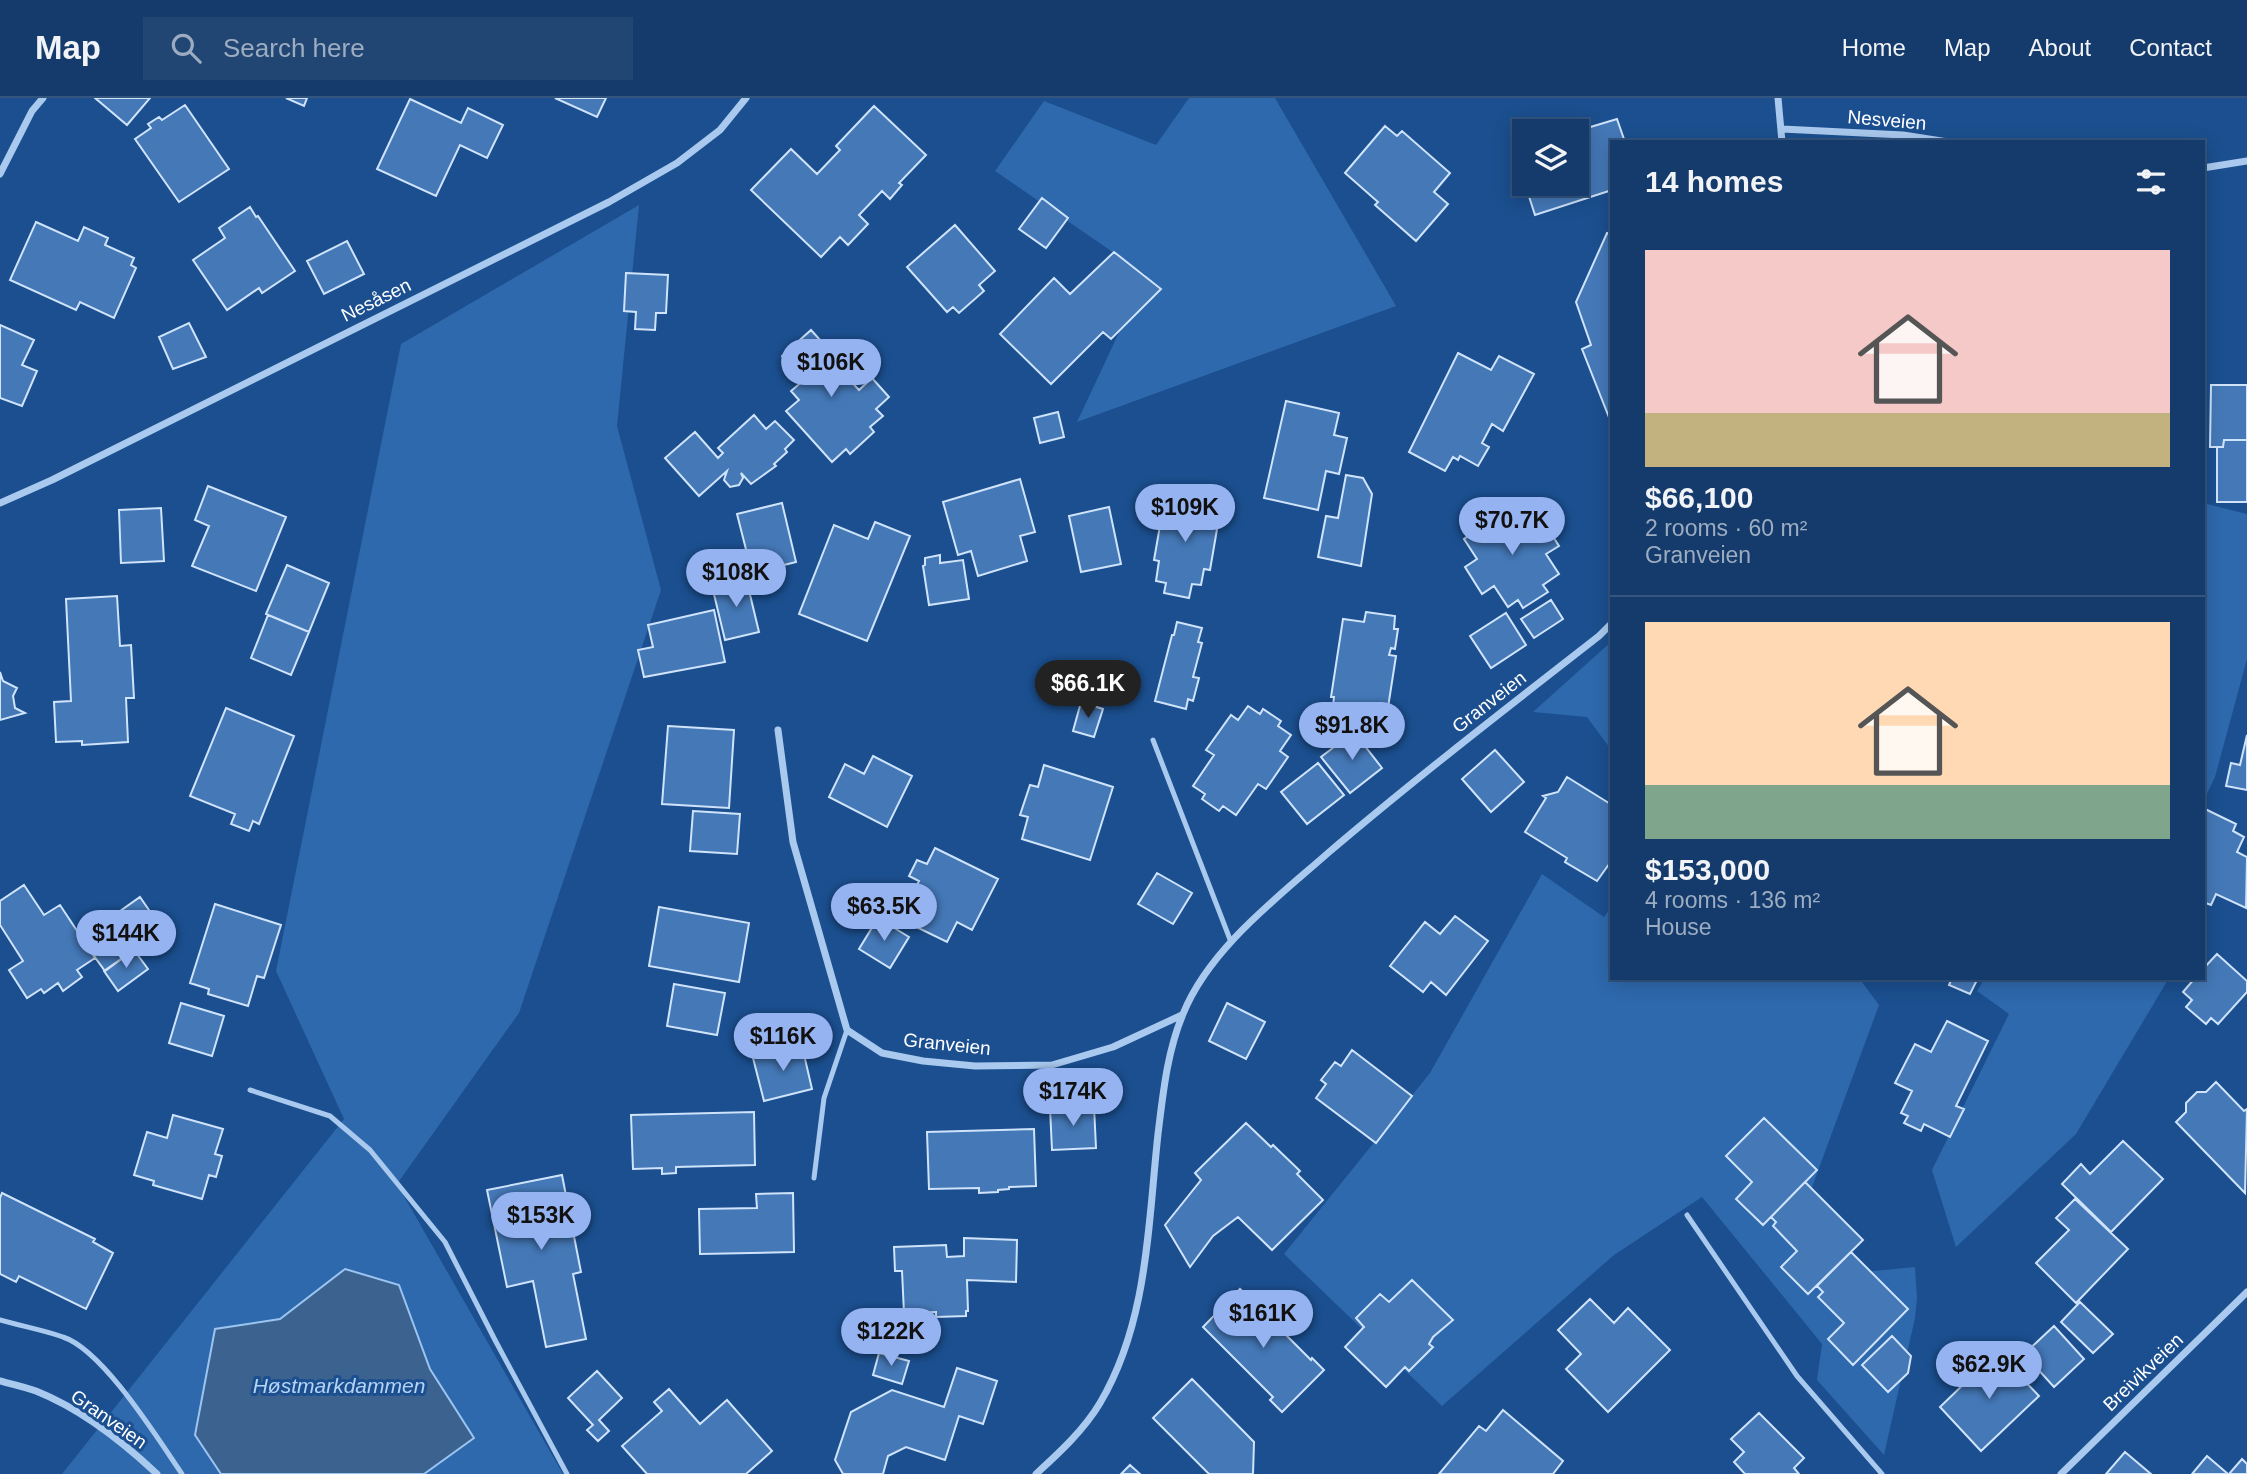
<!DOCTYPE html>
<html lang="en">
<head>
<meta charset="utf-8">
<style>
  :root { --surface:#143b6b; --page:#214673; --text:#f1f3f6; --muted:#9dadc1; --line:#33557e; --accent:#95b2f1 }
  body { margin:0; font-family:Arial,sans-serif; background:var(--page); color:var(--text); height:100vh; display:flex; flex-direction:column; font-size:26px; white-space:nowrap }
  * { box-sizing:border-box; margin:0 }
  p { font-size:23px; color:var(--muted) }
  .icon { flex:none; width:38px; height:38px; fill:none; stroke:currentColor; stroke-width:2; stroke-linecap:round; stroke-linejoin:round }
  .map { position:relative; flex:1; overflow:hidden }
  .side { position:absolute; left:1610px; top:42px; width:595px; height:840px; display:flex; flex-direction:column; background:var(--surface); border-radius:0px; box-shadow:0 4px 18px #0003,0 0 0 2px var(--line) }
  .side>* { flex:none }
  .buttons { position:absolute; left:1512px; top:21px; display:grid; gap:14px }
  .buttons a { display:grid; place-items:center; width:77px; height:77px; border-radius:0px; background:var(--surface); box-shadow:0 4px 18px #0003,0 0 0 2px var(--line); font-size:35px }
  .price { position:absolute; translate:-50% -60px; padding:0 16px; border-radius:24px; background:var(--accent); color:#111; font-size:23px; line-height:46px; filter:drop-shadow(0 2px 4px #0008) }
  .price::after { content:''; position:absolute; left:50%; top:42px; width:21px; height:16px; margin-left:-10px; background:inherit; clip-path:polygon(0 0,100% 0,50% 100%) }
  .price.active { background:#222; color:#fff }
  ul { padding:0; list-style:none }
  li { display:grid; align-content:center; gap:14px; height:371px; padding:0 35px }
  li+li { border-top:2px solid var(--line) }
  li span { display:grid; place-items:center; height:217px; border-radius:0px; color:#555 }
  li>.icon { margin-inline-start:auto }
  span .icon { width:126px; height:126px; fill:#fffc; stroke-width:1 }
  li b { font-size:30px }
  h2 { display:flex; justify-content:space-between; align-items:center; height:84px; padding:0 35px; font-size:30px }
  header { display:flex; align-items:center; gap:42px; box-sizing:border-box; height:98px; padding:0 35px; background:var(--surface); border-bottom:2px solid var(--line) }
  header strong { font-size:33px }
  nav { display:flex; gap:38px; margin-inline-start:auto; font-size:24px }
  .search { width:490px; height:63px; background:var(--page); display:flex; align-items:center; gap:18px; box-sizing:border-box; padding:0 24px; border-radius:0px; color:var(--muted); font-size:26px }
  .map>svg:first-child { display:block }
</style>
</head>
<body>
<header>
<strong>Map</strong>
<div class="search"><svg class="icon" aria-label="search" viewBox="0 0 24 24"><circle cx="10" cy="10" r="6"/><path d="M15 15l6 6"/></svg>Search here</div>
<nav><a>Home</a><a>Map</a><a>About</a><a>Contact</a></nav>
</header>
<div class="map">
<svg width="2247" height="1376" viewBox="0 0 2247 1376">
  <rect width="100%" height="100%" fill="#1b4f8f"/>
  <path fill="#2e69ad" d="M1189,0H1275L1396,208L1077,324L1146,177L995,73L1044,3L1156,47Z
    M639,107L617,328L661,492L519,915L397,1086L563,1376H62L344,1021L276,873L401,246Z
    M2203,405L2247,416V561L2215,679L2203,704Z
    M1612,543V653L1587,619L1533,614Z
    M1542,776L1604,819L1612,808V880H1859L1879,907L1811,1092L1864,1174L1915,1169L1917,1200L1915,1220L1884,1357L1817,1282L1822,1246L1702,1099L1614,1157L1442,1308L1284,1156L1430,975Z
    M1985,880H2169L2076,1036L1956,1149L1932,1072L2009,916L1977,893Z"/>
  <path fill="#3c6290" stroke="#9cc4f0" stroke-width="2" d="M345,1171L399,1187L430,1271L474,1340L424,1376H221L195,1337L215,1231L280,1221Z"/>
  <path fill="#4478b7" stroke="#cfe3fa" stroke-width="2" d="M95,0H150L127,27Z
    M286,0H307L304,8Z
    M555,0H606L597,19Z
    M410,1L461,25L468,10L503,27L487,60L460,47L436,98L377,71Z
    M185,7L229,71L179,104L135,41L151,30L148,26L159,19L162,22Z
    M874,8L926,57L899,85L902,87L890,101L882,93L859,117L868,126L848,147L840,139L821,159L751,92L791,51L817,76L840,52L836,48Z
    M1617,21L1625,44H1612V92L1535,117L1525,86H1577V33Z
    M1385,28L1397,38L1402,33L1450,75L1434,94L1448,106L1416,143L1375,107L1378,104L1345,75Z
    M1524,50V84L1514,53Z
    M1042,100L1068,120L1046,150L1019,131Z
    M250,109L256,119L258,118L295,173L262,195L259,190L227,212L193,162L225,140L219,130Z
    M36,124L78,143L84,129L108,140L105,147L134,160L131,167L136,170L114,220L80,204L76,212L10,182Z
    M955,127L995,173L979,187L984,193L959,215L953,209L947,214L907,169Z
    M1607,135L1612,137V327L1582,251L1591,247L1576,204Z
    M347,143L364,176L324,196L307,163Z
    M1114,154L1161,191L1111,241L1103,234L1051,286L1000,236L1054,180L1070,196Z
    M626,175L668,177L666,215H656L655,232L635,231L636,214L624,213Z
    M189,225L206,259L173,271L159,239Z
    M0,227L34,242L22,267L37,273L22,308L0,300Z
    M811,232L850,275L846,278L859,292L872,280L889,299L876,311L883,318L870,329L874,334L850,356L846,351L832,364L786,313L799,302L791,293L804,282L782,258Z
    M1458,255L1491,272L1499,258L1534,276L1503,333L1492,326L1482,345L1489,349L1478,368L1460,358L1458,362L1453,359L1445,373L1409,354Z
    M2211,287H2247V342H2224L2223,349H2210Z
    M1286,303L1339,315L1334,337L1347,340L1339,376L1326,373L1318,412L1264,400Z
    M1058,314L1064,339L1040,345L1034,320Z
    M754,317L766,331L775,323L794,342L785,351L787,354L774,366L776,368L751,386L741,375L743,380L739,387L730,389L724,382L727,373L699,398L665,360L695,334L718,360L723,355L718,350Z
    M2224,342H2247V404H2217V349H2223Z
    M1346,377L1363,380L1372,396L1361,468L1318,459L1326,418L1338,420Z
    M1020,381L1035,434L1020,438L1027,463L978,478L971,453L958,457L943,404Z
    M208,388L286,419L256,493L192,468L209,428L195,422Z
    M1165,399L1221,408L1210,472L1204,471L1201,487L1192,486L1189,500L1164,495L1166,485L1156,483L1159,463L1154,462Z
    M782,405L796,464L752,475L737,416Z
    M1516,407L1529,428L1541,420L1559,448L1546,456L1559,476L1543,487L1548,494L1523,510L1518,502L1508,509L1494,488L1482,496L1465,469L1477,461L1464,441L1472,435L1468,429L1487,417L1491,423Z
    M1109,409L1121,466L1081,474L1069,418Z
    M161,410L164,463L121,465L119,412Z
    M875,424L910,438L867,543L799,516L834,427L868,441Z
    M940,457V465L963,462L969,501L929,507L923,468L925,467V460Z
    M287,467L329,485L309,534L266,516Z
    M746,480L759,534L725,542L712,488Z
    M117,498L120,548L131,547L134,600H126L128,644L82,647V643L56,644L54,604L71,603L66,501Z
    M1551,502L1563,521L1534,540L1521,521Z
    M714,512L725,564L644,579L638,552L653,549L648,527Z
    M1366,514L1395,518L1394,531H1398L1395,551L1391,550L1389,557L1396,558L1387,616L1333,608L1334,599H1331L1343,521L1364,524Z
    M1506,515L1526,547L1491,570L1470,538Z
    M268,517L309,534L291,577L251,560Z
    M1177,524L1202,530L1198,544L1202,545L1193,579L1199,580L1193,603L1188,601L1186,611L1155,603L1172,537H1174Z
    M0,574L3,583L17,590L13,598L15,610L25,615L0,622Z
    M1081,604L1103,611L1094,639L1073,633Z
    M1248,608L1260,616L1263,611L1281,623L1278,628L1291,637L1280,653L1288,659L1266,691L1258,686L1236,717L1223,708L1219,713L1202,701L1205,696L1193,688L1214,657L1206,652L1231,617L1238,622Z
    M226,610L294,638L259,726L253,723L249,733L231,726L235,716L190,698Z
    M668,628L734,632L729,710L662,706Z
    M1354,634L1382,670L1350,695L1321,659Z
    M2247,637V692L2226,688L2231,665L2240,667Z
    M1495,652L1524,684L1491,714L1462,681Z
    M873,658L912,678L887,729L829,699L845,666L864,676Z
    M1318,665L1344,697L1307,726L1281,694Z
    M1044,667L1113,689L1090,762L1022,741L1028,719L1020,717L1030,687L1038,689Z
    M1567,679L1612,707V762L1597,783L1565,764L1567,760L1525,734L1546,700L1543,698L1558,694Z
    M2203,710L2236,726L2233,733L2244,739L2237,754L2247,759L2246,810L2216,796L2211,807L2203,804Z
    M693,713L740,716L737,756L690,753Z
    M935,750L998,781L972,832L957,824L947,844L900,821L919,783L909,778L917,762L927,766Z
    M1157,775L1192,795L1173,826L1138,806Z
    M24,787L44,817L60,807L95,860L77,872L82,879L63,893L58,885L44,895L41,891L27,900L9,872L23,863L0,827V803Z
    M140,799L162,831L105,873L94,858L97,856L85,838Z
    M215,806L281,827L264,880L257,878L248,908L208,896L209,891L190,885Z
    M659,809L749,825L739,884L649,868Z
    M1455,818L1488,843L1446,897L1431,884L1423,894L1390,868L1425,824L1440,836Z
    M878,820L909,839L890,870L859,851Z
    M134,852L148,871L118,893L104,873Z
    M2217,856L2247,883V894L2218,926L2211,920L2206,926L2186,909L2192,902L2183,894L2195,880H2203V871Z
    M1952,880H1978L1970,896L1949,887Z
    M674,886L725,895L717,937L667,928Z
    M181,905L224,918L212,958L169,945Z
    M1227,905L1265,924L1246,961L1209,943Z
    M1947,923L1988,943L1956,1008L1964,1011L1950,1039L1924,1026L1921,1033L1904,1025L1908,1018L1901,1015L1912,993L1895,985L1915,946L1931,954Z
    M802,948L812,991L764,1003L753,960Z
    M1352,952L1412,998L1376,1045L1316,1000L1326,986L1321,982L1335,964L1341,968Z
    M2216,984L2244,1013L2247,1011L2245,1095L2176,1024L2186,1014V1005L2197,994H2206Z
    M1094,1008L1096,1050L1052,1052L1050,1010Z
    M754,1014L755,1067L676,1069V1075L662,1076V1070L633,1071L631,1017Z
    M173,1017L223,1031L215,1056L222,1058L216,1079L209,1077L202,1101L153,1087L154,1083L134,1077L147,1034L167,1040Z
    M1764,1020L1817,1072L1763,1127L1736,1101L1752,1084L1726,1058Z
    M1246,1025L1271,1049L1273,1047L1300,1073L1297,1076L1323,1102L1272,1152L1238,1119L1213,1138L1190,1169L1165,1127L1201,1082L1195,1075Z
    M1034,1031L1036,1088L1009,1089V1091L998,1092V1094L979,1095V1090L929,1091L927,1034Z
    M2123,1043L2163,1081L2111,1134L2062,1086L2081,1066L2090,1076Z
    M562,1077L581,1174L573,1176L586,1241L546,1249L533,1183L507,1189L487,1092Z
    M1805,1084L1863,1142L1808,1196L1781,1169L1797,1153L1773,1128L1776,1124L1771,1119Z
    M2,1095L95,1141L93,1144L113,1155L86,1211L19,1178L16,1184L0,1176V1100Z
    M793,1095L794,1154L700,1156L699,1111L757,1110L756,1096Z
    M2075,1101L2128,1151L2076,1205L2036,1165L2069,1132L2056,1120Z
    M964,1140L1017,1142L1016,1184L967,1182L968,1213H966V1218L936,1219V1214L904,1215L902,1173H895L894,1149L946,1147L947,1159L964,1158Z
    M1851,1154L1908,1211L1853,1267L1828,1241L1844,1225L1818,1199L1823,1194L1817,1188Z
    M1412,1182L1453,1222L1433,1239L1429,1246L1433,1249L1409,1273L1405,1269L1386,1289L1345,1249L1364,1229L1356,1220L1380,1196L1389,1204Z
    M1240,1191L1311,1262L1312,1260L1324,1272L1282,1314L1270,1302L1273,1299L1203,1229Z
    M1590,1201L1614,1225L1628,1210L1670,1252L1608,1314L1566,1271L1581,1256L1558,1232Z
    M2080,1204L2113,1236L2093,1255L2061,1224Z
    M2054,1228L2084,1261L2054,1289L2024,1256Z
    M1892,1238L1911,1258L1908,1275L1888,1294L1862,1267Z
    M1997,1254L2039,1298L1981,1353L1940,1309Z
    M879,1255L909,1263L902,1286L873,1277Z
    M957,1270L997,1283L983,1326L959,1318L945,1362L906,1349L888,1358L883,1376H843L835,1362L851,1314L892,1292L944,1309Z
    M597,1273L622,1300L599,1322L609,1333L598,1343L587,1332L593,1327L568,1300Z
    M1192,1281L1254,1344L1253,1376H1209L1153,1320Z
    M669,1291L700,1326L727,1302L772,1353L746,1376H647L622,1348L662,1313L654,1304Z
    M1503,1312L1563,1363L1553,1376H1439L1479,1328L1486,1333Z
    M1759,1315L1804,1360L1794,1370L1799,1376H1745L1734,1364L1744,1354L1731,1341Z
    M2125,1354L2151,1376H2106Z
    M2207,1358L2228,1376H2192Z
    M2242,1361L2247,1366V1376H2229Z
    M1130,1367L1140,1376H1121Z"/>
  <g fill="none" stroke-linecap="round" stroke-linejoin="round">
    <path stroke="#a9c9ee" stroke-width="5" d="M1153,642L1231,844
      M250,992L330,1018L370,1052L445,1144L495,1242L567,1376
      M814,1080L824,1000L847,932
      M1687,1117L1797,1278L1882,1376
      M0,1222C21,1228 43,1232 63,1239C103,1252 158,1341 182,1376"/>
    <path stroke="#a9c9ee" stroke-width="7" d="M1778,0L1782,44
      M1782,31L1903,37L1948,44
      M2203,70L2247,63
      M0,76L32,13L43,0
      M0,405L52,382L609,104L677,65L720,32L746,0
      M778,632L793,744L847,932L882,955L923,963L975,968L1052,967L1113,949L1182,917
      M0,1283C12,1286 25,1289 36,1293C81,1311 122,1343 157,1376
      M1036,1376C1059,1355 1084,1332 1100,1305C1148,1224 1148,1127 1158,1036C1163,996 1167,954 1183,916C1209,851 1277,800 1328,755C1416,680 1508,609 1599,538L1612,525
      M2061,1376L2247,1194"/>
  </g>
  <g text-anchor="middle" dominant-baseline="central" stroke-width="6" stroke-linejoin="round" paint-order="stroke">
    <g font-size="19" fill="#fff" stroke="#1b4f8f">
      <text transform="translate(1887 22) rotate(5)">Nesveien</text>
      <text transform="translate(376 202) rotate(-26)">Nesåsen</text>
      <text transform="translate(1489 604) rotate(-38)">Granveien</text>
      <text transform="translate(947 946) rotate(6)">Granveien</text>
      <text transform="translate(2143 1274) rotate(-44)">Breivikveien</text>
      <text transform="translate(109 1321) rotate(35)">Granveien</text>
    </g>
    <g font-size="21" font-style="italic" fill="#b5d3f5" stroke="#1b4f8f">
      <text x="339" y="1287">Høstmarkdammen</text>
    </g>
  </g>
</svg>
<div class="buttons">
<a><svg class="icon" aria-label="layers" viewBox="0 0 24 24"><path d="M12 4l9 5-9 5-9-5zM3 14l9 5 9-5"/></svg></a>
</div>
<b class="price" style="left:831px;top:301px">$106K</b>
<b class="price" style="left:1185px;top:446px">$109K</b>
<b class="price" style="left:1512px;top:459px">$70.7K</b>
<b class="price" style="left:736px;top:511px">$108K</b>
<b class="price active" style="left:1088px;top:622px">$66.1K</b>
<b class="price" style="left:1352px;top:664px">$91.8K</b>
<b class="price" style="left:884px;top:845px">$63.5K</b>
<b class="price" style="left:126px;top:872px">$144K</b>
<b class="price" style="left:783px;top:975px">$116K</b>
<b class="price" style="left:1073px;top:1030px">$174K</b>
<b class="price" style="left:541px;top:1154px">$153K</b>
<b class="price" style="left:1263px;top:1252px">$161K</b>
<b class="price" style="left:891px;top:1270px">$122K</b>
<b class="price" style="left:1989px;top:1303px">$62.9K</b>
<section class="side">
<h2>14 homes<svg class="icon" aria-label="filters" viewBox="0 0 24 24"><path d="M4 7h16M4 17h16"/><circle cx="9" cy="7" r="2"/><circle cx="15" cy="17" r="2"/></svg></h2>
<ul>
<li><span style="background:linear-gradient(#f6c9c9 75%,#c2b280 0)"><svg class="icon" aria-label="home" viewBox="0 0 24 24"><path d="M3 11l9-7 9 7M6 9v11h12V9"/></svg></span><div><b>$66,100</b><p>2 rooms · 60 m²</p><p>Granveien</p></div></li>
<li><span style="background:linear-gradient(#ffd9b3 75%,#7fa58c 0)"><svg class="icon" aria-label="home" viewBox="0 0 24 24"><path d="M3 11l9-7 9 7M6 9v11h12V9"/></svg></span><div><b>$153,000</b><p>4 rooms · 136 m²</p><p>House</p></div></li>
</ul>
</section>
</div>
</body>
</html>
